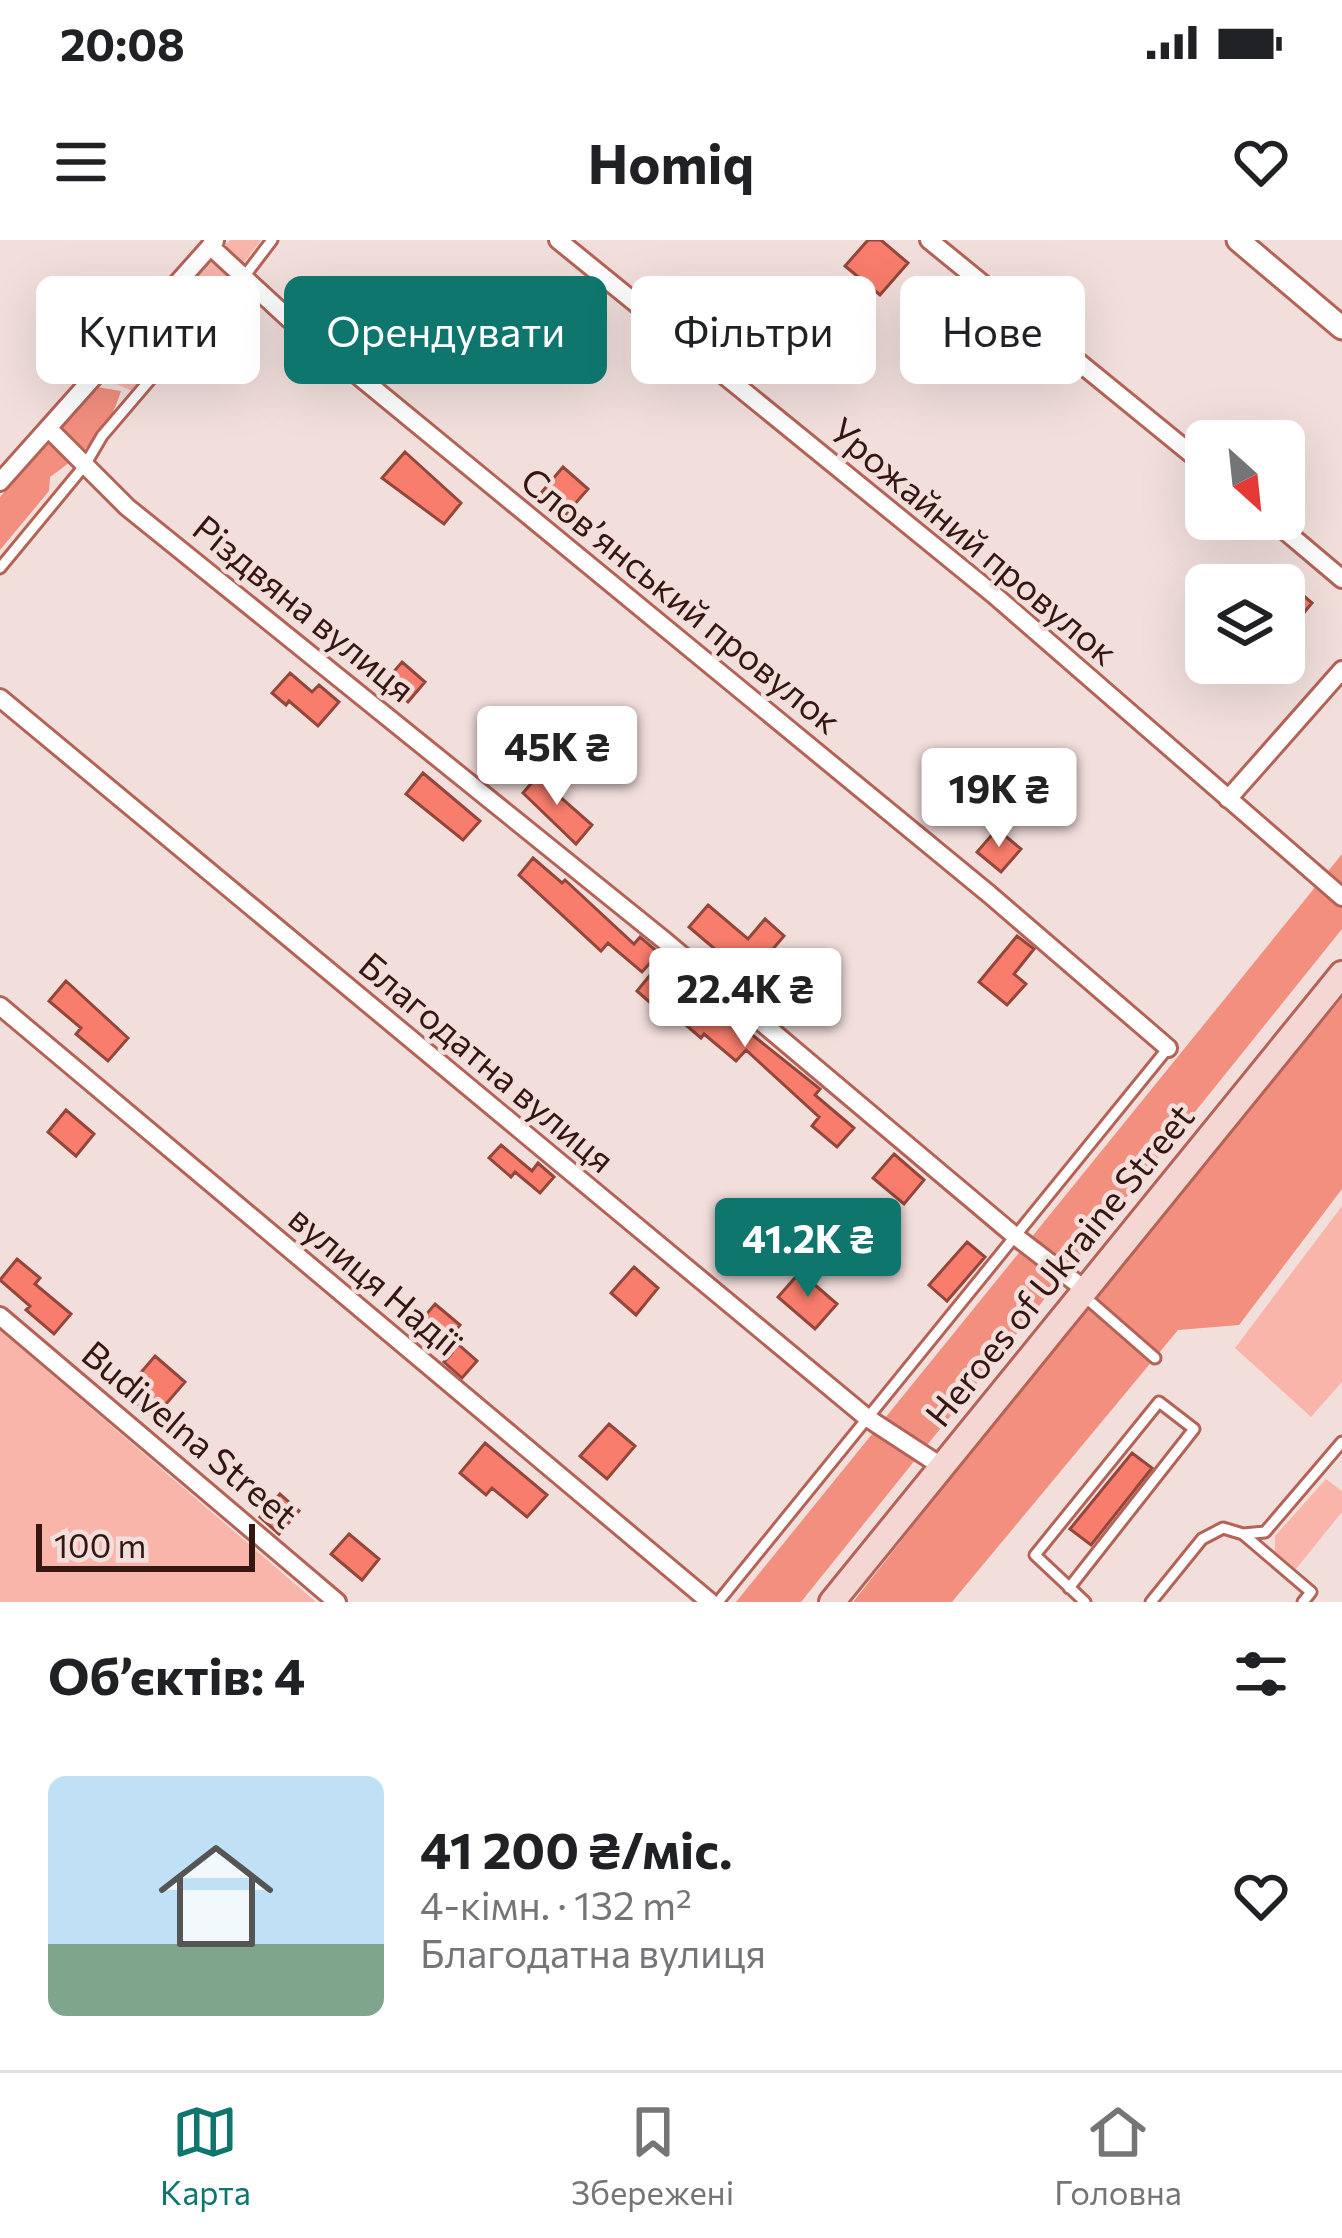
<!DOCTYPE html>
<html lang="uk">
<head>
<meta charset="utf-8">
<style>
  :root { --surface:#fff; --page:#f2f2f2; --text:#202124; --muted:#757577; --line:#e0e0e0; --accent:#0f766e }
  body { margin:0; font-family:Commissioner,sans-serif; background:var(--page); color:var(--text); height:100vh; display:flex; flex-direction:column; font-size:45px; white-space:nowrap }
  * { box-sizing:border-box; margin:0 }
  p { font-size:39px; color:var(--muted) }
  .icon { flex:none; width:66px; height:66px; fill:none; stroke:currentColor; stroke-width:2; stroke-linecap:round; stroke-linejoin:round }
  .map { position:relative; height:1362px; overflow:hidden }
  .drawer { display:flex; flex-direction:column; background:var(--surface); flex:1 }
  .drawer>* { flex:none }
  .hud { position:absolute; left:36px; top:36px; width:1272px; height:108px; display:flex; gap:24px }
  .needle { width:78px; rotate:153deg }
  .controls { position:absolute; left:1185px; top:180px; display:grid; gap:24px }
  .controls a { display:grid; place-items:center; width:120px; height:120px; border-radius:18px; background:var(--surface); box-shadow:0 12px 48px #0002; font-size:60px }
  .scale { position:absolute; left:36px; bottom:30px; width:219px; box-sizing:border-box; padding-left:12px; border:6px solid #361611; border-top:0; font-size:33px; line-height:42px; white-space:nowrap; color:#361611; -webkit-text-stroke:9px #f2dfdc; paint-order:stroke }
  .price { position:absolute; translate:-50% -102px; padding:0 27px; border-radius:12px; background:#fff; color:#222; font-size:39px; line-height:78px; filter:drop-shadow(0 3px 6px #0008) }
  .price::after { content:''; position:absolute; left:50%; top:72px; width:36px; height:27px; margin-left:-18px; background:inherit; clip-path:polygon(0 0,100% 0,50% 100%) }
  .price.active { background:var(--accent); color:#fff }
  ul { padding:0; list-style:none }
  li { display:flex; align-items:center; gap:36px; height:300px; padding:0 48px }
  li span { display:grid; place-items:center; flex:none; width:336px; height:240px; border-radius:18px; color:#555 }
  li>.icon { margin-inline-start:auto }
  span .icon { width:144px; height:144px; fill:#fffc; stroke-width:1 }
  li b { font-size:51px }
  h2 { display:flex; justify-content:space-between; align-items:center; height:144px; padding:0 48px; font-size:51px }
  .chip { padding:0 42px; border-radius:18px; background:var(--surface); box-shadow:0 12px 48px #0002; font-size:42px; line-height:108px }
  .chip.active { background:var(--accent); color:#fff }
  .status { display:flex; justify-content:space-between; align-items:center; height:84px; padding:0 60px; background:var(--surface); direction:ltr }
  .status svg { height:33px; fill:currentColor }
  header { display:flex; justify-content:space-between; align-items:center; height:156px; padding:0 48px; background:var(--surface); font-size:54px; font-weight:700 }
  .tabs { display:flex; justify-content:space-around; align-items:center; height:168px; border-top:3px solid var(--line); background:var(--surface); font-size:33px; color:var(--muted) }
  .tabs a { display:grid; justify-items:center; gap:6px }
  .tabs .active { color:var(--accent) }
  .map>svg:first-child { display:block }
</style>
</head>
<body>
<div class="status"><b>20:08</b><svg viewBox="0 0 49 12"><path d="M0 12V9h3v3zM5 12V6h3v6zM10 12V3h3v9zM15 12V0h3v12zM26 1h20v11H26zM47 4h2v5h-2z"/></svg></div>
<header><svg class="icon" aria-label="menu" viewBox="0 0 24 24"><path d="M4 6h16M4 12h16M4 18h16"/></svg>Homiq<svg class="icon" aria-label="heart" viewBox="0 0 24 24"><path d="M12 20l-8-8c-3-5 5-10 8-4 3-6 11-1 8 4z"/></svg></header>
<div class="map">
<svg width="1342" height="1362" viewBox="0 0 1342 1362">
  <rect width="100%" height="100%" fill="#f2dfdc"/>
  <path fill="#f9b5aa" d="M230,0H261L208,70L135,152L109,141L134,104Z
    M1342,966V1142L1311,1177L1235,1108Z
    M0,1090L316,1362H0Z
    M1326,1239L1342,1251V1272L1296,1329L1275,1312V1296Z"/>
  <path fill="#f28f7f" d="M91,146L121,151C109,191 84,213 50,237L49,251L0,310V257Z
    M1342,614V689L801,1362H736Z
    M1342,758V949L1239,1085L1178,1090L952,1362H853L1103,1045Z"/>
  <path fill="#f87d6c" stroke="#94463b" stroke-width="3" d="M868,0H881L908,23L880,55L845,26Z
    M405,212L461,263L444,284L382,238Z
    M563,227L588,249L566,274L541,253Z
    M1284,339L1312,363L1292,387L1284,380Z
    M402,422L425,442L408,462L384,443Z
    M290,433L312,452L319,445L339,462L318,486L289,461L286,465L272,453Z
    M541,532L563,552L559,556L592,585L576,604L523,553Z
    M423,533L480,581L463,600L406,554Z
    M997,589L1021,609L1001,632L977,612Z
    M533,618L562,643L565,640L634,704L640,697L659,713L642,732L608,703L601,711L519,635Z
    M708,665L748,699L765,679L784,696L744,743L724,726L729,721L689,687Z
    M1017,696L1034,709L1014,734L1026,744L1007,765L979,742Z
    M651,734L684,763L696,750L820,849L815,855L854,888L837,907L812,886L819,877L746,810L736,821L704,794L701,798L666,768L662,773L637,751Z
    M66,741L128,798L108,821L76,794L81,788L49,761Z
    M66,870L94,894L76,916L48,892Z
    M501,905L532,931L538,923L554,937L540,953L515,932L511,937L489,918Z
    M894,914L924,940L904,964L873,938Z
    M967,1002L985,1017L947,1061L929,1045Z
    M17,1019L40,1038L35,1044L71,1074L54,1094L26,1070L30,1066L0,1040Z
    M634,1027L658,1048L636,1075L611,1053Z
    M800,1032L837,1064L815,1089L778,1057Z
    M435,1064L460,1085L450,1097L477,1121L462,1138L444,1122L452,1113L418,1084Z
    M155,1116L185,1142L154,1178L124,1152Z
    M609,1184L635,1206L607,1239L580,1216Z
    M485,1203L547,1255L527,1277L492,1248L486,1255L460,1233Z
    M1132,1213L1152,1228L1091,1305L1070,1289Z
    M280,1254L299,1271L279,1294L260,1277Z
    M349,1294L379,1319L362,1340L331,1314Z"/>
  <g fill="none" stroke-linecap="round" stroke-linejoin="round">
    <g stroke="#b56357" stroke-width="15">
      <path id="service" d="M0,328L85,225L102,196L166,121L202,92L272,0
        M1084,1056L1155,1118
        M1243,1294L1311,1352L1303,1362
        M1069,1348L1194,1189L1159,1162L1035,1315L1085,1362
        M718,1362L1168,808
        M1151,1362L1202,1299L1223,1288L1243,1294L1265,1292L1342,1202"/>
    </g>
    <g stroke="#b56357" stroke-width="22">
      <path id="minor" d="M558,0L993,354L1342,657
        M929,0L1206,226
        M210,6L288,78L989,654L1168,808
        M48,188L127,267L665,701L1015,996L1083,1048
        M0,242L215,1
        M1271,279L1342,339
        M0,458L866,1177L941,1226
        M1228,559L1342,430
        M0,766L710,1362
        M0,1076L337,1362"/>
    </g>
    <g stroke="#b56357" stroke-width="27">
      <path id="tertiary" d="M1238,0L1342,88"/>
    </g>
    <g stroke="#b56357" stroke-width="30">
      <path id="secondary" d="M832,1362L1342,734"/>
    </g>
    <use href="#service" stroke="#fff" stroke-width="9"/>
    <use href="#minor" stroke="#fff" stroke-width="16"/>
    <use href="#tertiary" stroke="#fff" stroke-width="21"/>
    <use href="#secondary" stroke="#f4d6d2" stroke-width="24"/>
  </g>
  <g text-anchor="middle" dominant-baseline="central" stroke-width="9" stroke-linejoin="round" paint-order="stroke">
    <g font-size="36" fill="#361611" stroke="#f2dfdc">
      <text transform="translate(975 300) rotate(40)">Урожайний провулок</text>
      <text transform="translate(682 359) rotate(39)">Словʼянський провулок</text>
      <text transform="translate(305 367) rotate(39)">Різдвяна вулиця</text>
      <text transform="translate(488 821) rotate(40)">Благодатна вулиця</text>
      <text transform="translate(1058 1024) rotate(-51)">Heroes of Ukraine Street</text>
      <text transform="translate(376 1039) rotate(40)">вулиця Надії</text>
      <text transform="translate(191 1193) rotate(40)">Budivelna Street</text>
    </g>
  </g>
</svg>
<div class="controls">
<a><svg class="needle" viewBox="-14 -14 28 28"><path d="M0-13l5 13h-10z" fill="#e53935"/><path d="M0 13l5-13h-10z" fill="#757577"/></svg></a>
<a><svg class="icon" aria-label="layers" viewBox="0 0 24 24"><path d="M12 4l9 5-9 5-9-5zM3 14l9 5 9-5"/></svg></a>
</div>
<div class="scale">100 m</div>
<b class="price" style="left:557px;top:568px">45K ₴</b>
<b class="price" style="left:999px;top:610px">19K ₴</b>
<b class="price" style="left:745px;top:810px">22.4K ₴</b>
<b class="price active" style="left:808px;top:1060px">41.2K ₴</b>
<div class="hud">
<a class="chip">Купити</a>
<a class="chip active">Орендувати</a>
<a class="chip">Фільтри</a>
<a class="chip">Нове</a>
</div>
</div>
<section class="drawer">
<h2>Об’єктів: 4<svg class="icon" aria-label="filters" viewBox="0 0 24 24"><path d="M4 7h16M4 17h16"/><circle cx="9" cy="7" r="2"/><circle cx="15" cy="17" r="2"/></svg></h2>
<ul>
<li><span style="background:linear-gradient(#bfe0f5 70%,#7fa58c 0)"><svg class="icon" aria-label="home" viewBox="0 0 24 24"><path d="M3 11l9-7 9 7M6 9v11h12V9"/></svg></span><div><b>41 200 ₴/міс.</b><p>4-кімн. · 132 m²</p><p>Благодатна вулиця</p></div><svg class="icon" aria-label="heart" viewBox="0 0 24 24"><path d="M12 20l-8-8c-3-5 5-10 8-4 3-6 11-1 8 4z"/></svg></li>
</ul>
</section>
<nav class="tabs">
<a class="active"><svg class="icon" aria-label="map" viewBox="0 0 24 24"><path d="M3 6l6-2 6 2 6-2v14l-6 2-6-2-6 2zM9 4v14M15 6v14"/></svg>Карта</a>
<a><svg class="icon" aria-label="saved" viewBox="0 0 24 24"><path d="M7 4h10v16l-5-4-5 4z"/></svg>Збережені</a>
<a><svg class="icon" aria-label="home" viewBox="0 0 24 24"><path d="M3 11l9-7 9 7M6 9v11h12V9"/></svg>Головна</a>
</nav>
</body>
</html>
